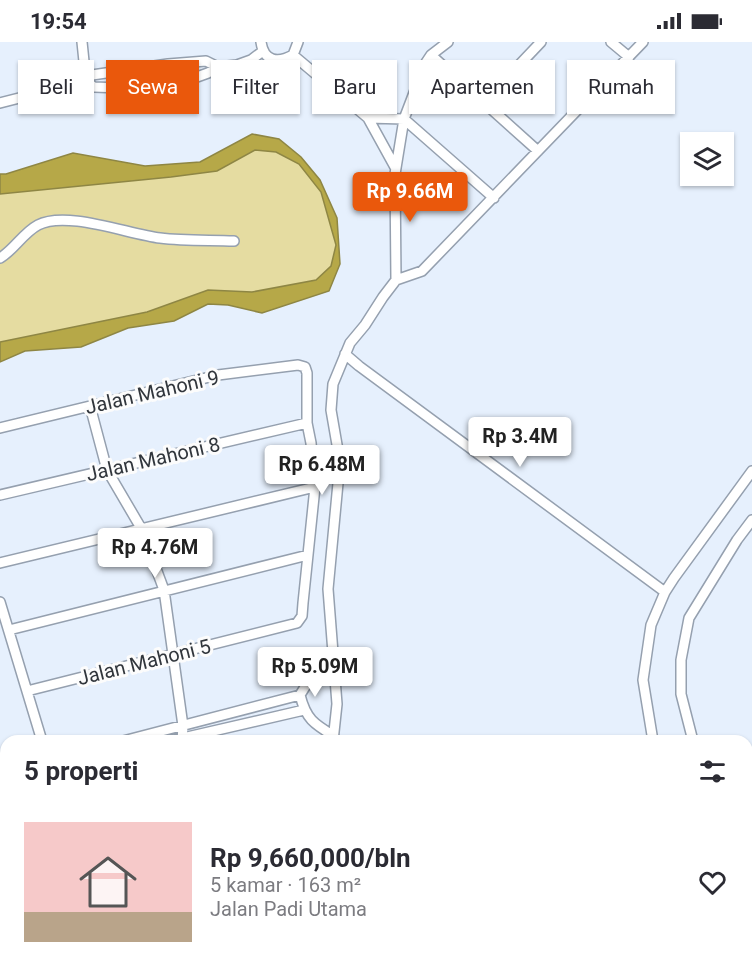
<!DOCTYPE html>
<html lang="id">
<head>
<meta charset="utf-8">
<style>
  :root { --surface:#fff; --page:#f2f2f3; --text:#2b2b33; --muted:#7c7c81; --line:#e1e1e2; --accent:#ea580c }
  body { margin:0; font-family:Roboto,sans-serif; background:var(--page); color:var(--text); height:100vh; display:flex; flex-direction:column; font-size:22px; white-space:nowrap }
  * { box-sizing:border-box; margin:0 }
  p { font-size:20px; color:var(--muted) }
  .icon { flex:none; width:33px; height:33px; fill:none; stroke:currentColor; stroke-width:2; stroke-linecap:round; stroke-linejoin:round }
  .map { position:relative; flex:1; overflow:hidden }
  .sheet { position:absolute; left:0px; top:693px; width:753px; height:236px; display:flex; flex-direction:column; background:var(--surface); border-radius:18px 18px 0 0; box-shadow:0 2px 4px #0004 }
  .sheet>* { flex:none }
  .banner { position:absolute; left:18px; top:18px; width:717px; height:54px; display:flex; gap:12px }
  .fabs { position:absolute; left:680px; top:90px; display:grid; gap:12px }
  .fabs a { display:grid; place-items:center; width:54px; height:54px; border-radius:0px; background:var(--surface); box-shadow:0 2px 4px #0004; font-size:30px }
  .price { position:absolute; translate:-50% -51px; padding:0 14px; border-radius:6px; background:#fff; color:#222; font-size:20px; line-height:39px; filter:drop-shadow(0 2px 3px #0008) }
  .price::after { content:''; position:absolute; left:50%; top:36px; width:18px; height:14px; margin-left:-9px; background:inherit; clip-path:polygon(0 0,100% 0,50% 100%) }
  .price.current { background:var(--accent); color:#fff }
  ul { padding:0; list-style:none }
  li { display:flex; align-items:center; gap:18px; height:150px; padding:0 24px }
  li+li { border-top:2px solid var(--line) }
  li span { display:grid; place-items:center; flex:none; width:168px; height:120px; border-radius:0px; color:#555 }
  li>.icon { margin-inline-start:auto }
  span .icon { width:72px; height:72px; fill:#fffc; stroke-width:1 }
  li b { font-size:26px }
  h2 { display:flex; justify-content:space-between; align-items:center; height:72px; padding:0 24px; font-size:26px }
  .chip { padding:0 21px; border-radius:0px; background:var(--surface); box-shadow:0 2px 4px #0004; font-size:21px; line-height:54px }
  .chip.current { background:var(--accent); color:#fff }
  .status { display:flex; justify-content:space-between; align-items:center; height:42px; padding:0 30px; background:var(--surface); direction:ltr }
  .status svg { height:16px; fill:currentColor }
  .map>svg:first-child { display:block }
</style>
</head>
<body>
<div class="status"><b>19:54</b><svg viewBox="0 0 49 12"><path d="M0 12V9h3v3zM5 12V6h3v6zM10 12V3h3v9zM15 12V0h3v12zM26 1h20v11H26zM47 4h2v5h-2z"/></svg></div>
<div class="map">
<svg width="752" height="928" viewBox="0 0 752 928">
  <rect width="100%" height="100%" fill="#e6f0fd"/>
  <path fill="#e5dca1" d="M255,108L276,110L299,122L321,150L336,203L331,224L316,238L252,250L208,248L147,270L0,300V152L171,135L217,129Z"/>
  <path fill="#b6a848" stroke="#8e8644" stroke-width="1.5" d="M252,92L279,97L301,115L320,138L337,176L340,222L329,249L262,271L228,263L208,262L174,279L128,286L81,305L25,309L0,320V300L147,270L208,248L252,250L316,238L331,224L336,203L321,150L299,122L276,110L255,108L217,129L171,135L0,152V132H6L73,111L145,124L200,120Z
    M0,786L6,808V922L12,923V928H0Z"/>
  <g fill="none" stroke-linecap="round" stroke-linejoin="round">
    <g stroke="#95a0af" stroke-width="12">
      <path id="minor" d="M82,0L86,39
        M261,0C264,20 278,21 293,13L298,0
        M611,0L629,15
        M293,13L368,76L395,125
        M431,13L538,109
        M86,39L94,45L146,47L172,44L208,31L218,25L237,23L251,18L263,9
        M484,60L541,0
        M0,61L86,39L92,33L168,22L206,19L218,25
        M368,76L404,77L494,156
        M0,216C14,208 23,191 38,183C66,168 128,192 160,196C184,199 209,198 234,199
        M396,238L422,229L643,0
        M345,312L359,324L665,550
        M90,364L107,428L141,486L164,548L183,684L182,699
        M0,386L218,333L298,323L305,325L307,331V381L311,401L315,445L303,561L302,574L297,581L27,649
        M0,453L307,381
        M0,521L315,445
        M0,560L42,699
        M9,588L308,513
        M334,694C314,682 306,677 300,653L313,632L334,618
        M123,699L300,653
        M170,699L304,668
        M333,699L337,662L328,547L340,420L331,368L333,342L350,301L365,283L383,255L396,238L395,132L404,77L425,22L431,13L448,0
        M653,699L643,638L651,583L665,550L674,536L752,429
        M693,699L681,652V618L689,576L737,498L752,478
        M210,928L215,922
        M601,928L605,922
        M684,928L689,922"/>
    </g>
    <use href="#minor" stroke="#fff" stroke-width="9"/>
  </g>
  <g text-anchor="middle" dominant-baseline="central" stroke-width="6" stroke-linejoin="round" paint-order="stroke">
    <g font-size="20" fill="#31363c" stroke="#fcfcfc">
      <text transform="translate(152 350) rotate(-13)">Jalan Mahoni 9</text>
      <text transform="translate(153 417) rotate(-13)">Jalan Mahoni 8</text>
      <text transform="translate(144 620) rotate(-14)">Jalan Mahoni 5</text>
    </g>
  </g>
</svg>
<div class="fabs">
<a><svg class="icon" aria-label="layers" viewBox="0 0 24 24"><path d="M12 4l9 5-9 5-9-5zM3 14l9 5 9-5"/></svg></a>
</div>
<b class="price current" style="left:410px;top:181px">Rp 9.66M</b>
<b class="price" style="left:520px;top:426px">Rp 3.4M</b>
<b class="price" style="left:322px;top:454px">Rp 6.48M</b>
<b class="price" style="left:155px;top:537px">Rp 4.76M</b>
<b class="price" style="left:315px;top:656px">Rp 5.09M</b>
<div class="banner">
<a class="chip">Beli</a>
<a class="chip current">Sewa</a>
<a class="chip">Filter</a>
<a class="chip">Baru</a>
<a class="chip">Apartemen</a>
<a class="chip">Rumah</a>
</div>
<section class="sheet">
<h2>5 properti<svg class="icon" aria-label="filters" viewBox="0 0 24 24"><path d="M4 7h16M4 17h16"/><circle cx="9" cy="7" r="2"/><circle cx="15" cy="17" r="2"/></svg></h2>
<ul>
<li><span style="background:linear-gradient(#f6c9c9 75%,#b9a48a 0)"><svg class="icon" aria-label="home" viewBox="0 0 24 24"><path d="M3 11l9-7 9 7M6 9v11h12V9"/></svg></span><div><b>Rp 9,660,000/bln</b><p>5 kamar · 163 m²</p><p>Jalan Padi Utama</p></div><svg class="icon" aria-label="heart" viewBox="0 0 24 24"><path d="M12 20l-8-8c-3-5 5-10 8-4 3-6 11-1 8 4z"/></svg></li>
</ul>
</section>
</div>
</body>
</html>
